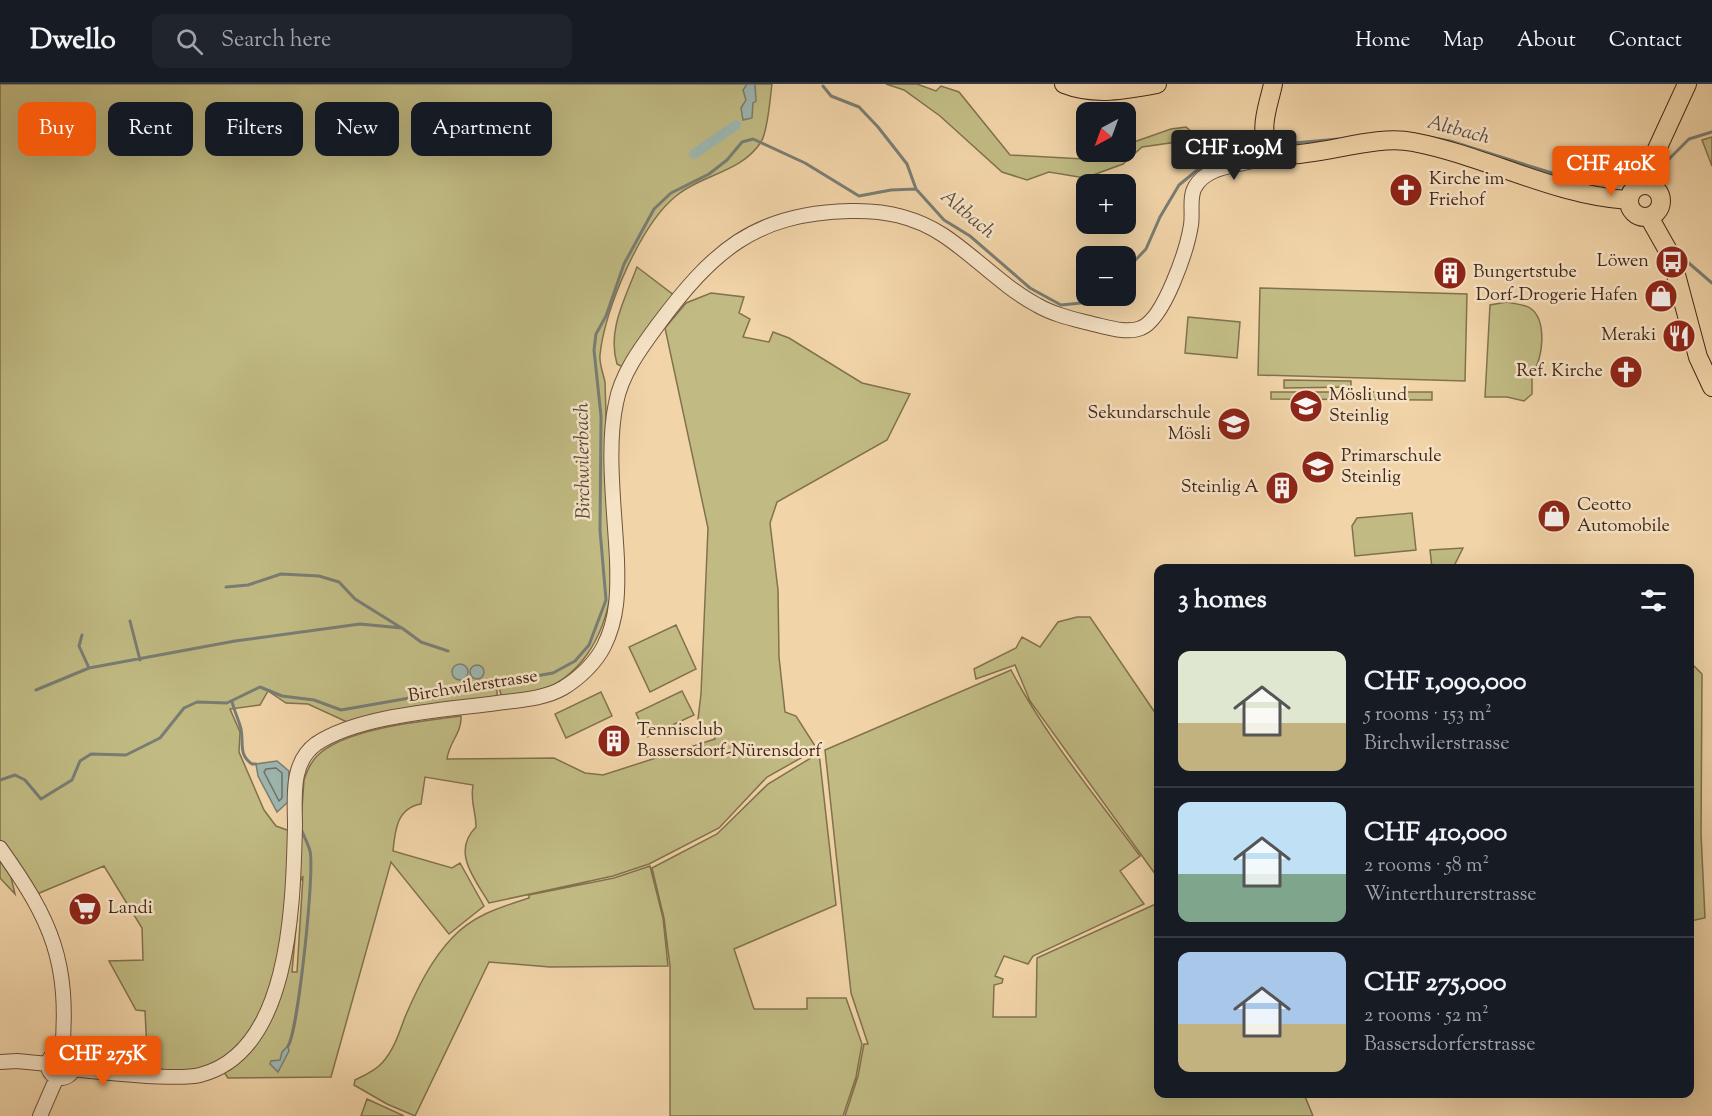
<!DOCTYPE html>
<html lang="en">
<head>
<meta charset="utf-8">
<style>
  :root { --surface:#171b24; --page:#20242c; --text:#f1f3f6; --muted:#9ea1a6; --line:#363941; --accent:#ea580c }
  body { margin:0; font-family:"Sorts Mill Goudy",serif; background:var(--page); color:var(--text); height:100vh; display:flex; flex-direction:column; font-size:22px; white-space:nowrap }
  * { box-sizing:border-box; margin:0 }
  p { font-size:20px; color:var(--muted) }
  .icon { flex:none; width:33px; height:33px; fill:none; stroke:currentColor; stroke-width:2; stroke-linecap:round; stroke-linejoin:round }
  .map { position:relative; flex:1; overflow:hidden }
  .sheet { position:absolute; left:1154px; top:480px; width:540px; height:534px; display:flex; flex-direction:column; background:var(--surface); border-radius:12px; box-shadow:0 6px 24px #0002 }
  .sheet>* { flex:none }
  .banner { position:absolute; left:18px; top:18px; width:570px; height:54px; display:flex; gap:12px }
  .needle { width:39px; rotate:221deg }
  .buttons { position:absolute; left:1076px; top:18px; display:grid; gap:12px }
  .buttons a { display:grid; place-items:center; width:60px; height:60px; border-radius:12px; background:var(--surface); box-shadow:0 6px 24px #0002; font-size:30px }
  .price { position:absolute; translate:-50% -51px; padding:0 14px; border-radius:6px; background:var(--accent); color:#fff; font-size:20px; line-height:39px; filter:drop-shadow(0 2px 3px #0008) }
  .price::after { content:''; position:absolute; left:50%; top:36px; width:18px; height:14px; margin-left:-9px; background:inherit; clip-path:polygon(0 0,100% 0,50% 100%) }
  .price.current { background:#222; color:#fff }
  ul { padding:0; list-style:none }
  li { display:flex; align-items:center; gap:18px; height:150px; padding:0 24px }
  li+li { border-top:2px solid var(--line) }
  li span { display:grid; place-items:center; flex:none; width:168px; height:120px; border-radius:12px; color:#555 }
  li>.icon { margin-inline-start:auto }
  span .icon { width:72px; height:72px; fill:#fffc; stroke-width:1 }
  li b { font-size:26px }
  h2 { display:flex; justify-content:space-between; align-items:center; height:72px; padding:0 24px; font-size:26px }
  .pill { padding:0 21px; border-radius:12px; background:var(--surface); box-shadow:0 6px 24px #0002; font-size:21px; line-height:54px }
  .pill.current { background:var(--accent); color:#fff }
  header { display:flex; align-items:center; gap:36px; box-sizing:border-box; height:84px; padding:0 30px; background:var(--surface); border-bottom:2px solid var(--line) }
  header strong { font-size:28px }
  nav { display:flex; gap:33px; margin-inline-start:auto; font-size:21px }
  .search { width:420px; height:54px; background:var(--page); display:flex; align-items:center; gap:15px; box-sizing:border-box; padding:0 21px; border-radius:12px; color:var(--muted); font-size:22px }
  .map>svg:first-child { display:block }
</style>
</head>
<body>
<header>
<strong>Dwello</strong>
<div class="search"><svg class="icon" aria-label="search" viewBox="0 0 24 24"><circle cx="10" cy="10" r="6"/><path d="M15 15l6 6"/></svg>Search here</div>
<nav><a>Home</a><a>Map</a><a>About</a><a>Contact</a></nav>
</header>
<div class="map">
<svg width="1712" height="1032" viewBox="0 0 1712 1032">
  <rect width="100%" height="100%" fill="#f1d4a8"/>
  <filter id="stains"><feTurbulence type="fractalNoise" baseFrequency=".00333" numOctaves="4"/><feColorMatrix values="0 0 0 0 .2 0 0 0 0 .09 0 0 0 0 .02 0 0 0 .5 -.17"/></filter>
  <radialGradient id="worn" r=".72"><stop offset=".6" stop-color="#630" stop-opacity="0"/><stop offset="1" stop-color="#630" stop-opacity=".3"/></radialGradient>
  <path fill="#c1bb83" stroke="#82714e" stroke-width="1.5" fill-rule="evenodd" d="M0,0H772C770,14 768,47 761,58C741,89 702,90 676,112C641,140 604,226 600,271C599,279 603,289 605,298L611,507C604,553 581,594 534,610C525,613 512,612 502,614L497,596V613L347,638L308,620L286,619L268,607L260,621L230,625L240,648L239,668L264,726L276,742L290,747C288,820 287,958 203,986C191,991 162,986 148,986L145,927L136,926L109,877L143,876L142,844L104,782L37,810L0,756Z
    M886,0H917L936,7L941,2L959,8L1010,71L1084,75L1107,68H1125V61L1171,45L1186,43L1192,48L1184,57L1142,63L1123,80L1085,94L1049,88L1027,96L1002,88L940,32L904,6Z
    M1712,53V82L1702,56Z
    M637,183L675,212L623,283L617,280C607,246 625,215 637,183Z
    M1260,204L1467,210L1465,297L1258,291Z
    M711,209L744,213L739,229L750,235L743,253L769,258L773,248L789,254L862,299L910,310L887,356L777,418L770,439L778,506L779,573L785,628L796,632L817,665L767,693L719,744L649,780L613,792L489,819C475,795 451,768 476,743C476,725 470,721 473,701L425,693L421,720C397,724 395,746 393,767L452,784L460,779L484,822L449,850L391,778L331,993L228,994L223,987L250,966L270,935L294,838L304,696C307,687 310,679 317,672C344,644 424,637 461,632C462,649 449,658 447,675L554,674L585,689L603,691L715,655L713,648L696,652L701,610L708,444L665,244L686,219ZM303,792L297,888H292L300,798Z
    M1507,218C1514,220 1524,220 1530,224C1547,235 1544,275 1532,289V310L1524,317L1507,313H1485L1490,221Z
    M1188,233L1240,238L1237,274L1185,269Z
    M1284,296L1351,297V303L1284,304Z
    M1271,308H1432V316L1271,315Z
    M1412,429L1416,466L1355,472L1352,442L1357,434Z
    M1463,464L1453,484H1432L1430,466Z
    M1077,533H1090L1158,633V794L1030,617L1015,581L976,595L974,585L1016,564L1022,553L1040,563L1058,538Z
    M676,541L696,585L650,608L629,563Z
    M1689,577L1702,590L1701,750L1705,834L1690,837L1691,845L1689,846Z
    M1011,586C1046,653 1095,711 1140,772L1120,787L1144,820L1033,872L1028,880L1004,872L995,892L1003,895L1002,899L994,901L993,933H1036L1037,874L1158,819V1010H1304L1313,1032H845L858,992L864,960H868L851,909L825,666Z
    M682,607L694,631L647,653L636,629Z
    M601,608L612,632L566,654L555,630Z
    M819,669L836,821L734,865L754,925H807V914H846L862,960L856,993L843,1032H670V882L664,834L652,784L717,750L768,700Z
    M0,777L11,793L15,810L0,794Z
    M650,782L663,834L668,882L550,883L489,878L415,1032L387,1020L354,1001L355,996C365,991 375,987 382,979C394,966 399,949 405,933C417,905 431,876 452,854C473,831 501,823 529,814V811L614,794Z
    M367,1015L404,1032H361Z"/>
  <path fill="#9db7b1" stroke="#797d74" stroke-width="1.5" d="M747,0H755L756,17L753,19L752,34L743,36L741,24L746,16L743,6Z
    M452 588a8 8 0 1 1 16 0a8 8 0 1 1-16 0Z
    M470 588a7 7 0 1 1 14 0a7 7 0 1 1-14 0Z
    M277,677L289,687L288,718L277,728L258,692L256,680Z
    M288,962L289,967L278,988L270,980L271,977L280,976L282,968Z"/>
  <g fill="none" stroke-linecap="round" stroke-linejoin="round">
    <path stroke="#706f65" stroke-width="1.5" d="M276,684L282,689V714L279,717L264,688L266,685Z"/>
    <path stroke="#797d74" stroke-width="3" d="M823,2L831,12L859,23L878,43L907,80L916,105L944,136L970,152L1030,204L1061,221L1081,219L1093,212
      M1413,50L1450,57L1552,89
      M1283,60L1338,55
      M1667,77L1689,55L1712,48
      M1683,174L1712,199
      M1125,187L1146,165L1160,133L1179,101L1207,78L1255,64
      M226,503L248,501L281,490L319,492L339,498L355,515L400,543
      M130,537L140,576
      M82,551L79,562L89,584
      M36,606L89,584L235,557L360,540L402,544L421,558L448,567
      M232,617C234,627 239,636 241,645C244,660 238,670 252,680H256
      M0,696L15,691L25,696L41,715L72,696L80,677L91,670L126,671L160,654L184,624L197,618L227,619L260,603L282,612L314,616L341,626L553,589L575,577L589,561L606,516L600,446L601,332L594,266L596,250L606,232L624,180L654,125L671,109L709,90L727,76L742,58L753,55L805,79L859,112L891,106L916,105
      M288,962C298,947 315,787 310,767C308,760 304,752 301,745"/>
    <path stroke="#9db7b1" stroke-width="10" d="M694,70L736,41"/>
    <g stroke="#6e523d" stroke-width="16">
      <path id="minor" d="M0,764C52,837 70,878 62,969
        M48 981a13 13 0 1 1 26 0a13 13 0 1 1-26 0Z
        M0,978L17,977L48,980
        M73,985C100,988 177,997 200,991C292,968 293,816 295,742C295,714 290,679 316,660C359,631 445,626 497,619C519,616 544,615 563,604C580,594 596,578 604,562C618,534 618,506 617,476C615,429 606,365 616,319C621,291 640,265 657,242C712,168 754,129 850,127C884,126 914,132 943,151C975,172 1003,203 1037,221C1054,231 1074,235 1093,240C1107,243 1127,250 1141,244C1164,235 1187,166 1191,141C1193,129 1189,113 1195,103C1210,76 1252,85 1273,67
        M40,1032L57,993"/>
    </g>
    <g stroke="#432719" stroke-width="20">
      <path id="major" d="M1064,0C1094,12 1126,6 1157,0
        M1273,0C1268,25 1252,57 1282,71C1322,72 1375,50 1413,58C1486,72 1553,111 1628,116
        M1629 117a16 16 0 1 1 32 0a16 16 0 1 1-32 0Z
        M1647,101L1652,76L1687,0
        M1649,133L1671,172L1698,273L1712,303"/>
    </g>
    <use href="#minor" stroke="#f6e3c6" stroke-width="14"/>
    <use href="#major" stroke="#f1d4a8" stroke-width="18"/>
  </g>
  <defs>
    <g id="church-disc" transform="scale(1.725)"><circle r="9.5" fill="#8f2418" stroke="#f6e3c6"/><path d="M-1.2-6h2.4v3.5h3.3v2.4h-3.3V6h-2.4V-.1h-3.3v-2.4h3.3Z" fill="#fff"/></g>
    <g id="bus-disc" transform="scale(1.725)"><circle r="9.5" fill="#8f2418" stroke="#f6e3c6"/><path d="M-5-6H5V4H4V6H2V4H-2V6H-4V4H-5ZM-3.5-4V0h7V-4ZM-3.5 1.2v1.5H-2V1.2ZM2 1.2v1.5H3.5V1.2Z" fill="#fff"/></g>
    <g id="building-disc" transform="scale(1.725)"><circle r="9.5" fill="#8f2418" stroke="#f6e3c6"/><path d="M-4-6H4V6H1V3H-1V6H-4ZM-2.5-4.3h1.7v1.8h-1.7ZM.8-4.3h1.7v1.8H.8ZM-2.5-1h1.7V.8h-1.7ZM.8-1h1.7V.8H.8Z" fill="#fff"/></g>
    <g id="shop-disc" transform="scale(1.725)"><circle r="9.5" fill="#8f2418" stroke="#f6e3c6"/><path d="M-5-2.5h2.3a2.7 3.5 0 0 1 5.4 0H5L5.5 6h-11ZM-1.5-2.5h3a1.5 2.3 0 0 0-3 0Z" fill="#fff"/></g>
    <g id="restaurant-disc" transform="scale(1.725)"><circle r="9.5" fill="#8f2418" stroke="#f6e3c6"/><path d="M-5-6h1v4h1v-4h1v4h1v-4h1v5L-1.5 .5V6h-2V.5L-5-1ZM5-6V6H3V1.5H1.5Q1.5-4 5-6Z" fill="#fff"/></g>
    <g id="school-disc" transform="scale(1.725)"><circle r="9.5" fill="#8f2418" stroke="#f6e3c6"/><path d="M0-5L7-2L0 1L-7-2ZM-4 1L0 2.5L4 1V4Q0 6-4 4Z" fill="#fff"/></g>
    <g id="supermarket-disc" transform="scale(1.725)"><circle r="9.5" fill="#8f2418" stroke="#f6e3c6"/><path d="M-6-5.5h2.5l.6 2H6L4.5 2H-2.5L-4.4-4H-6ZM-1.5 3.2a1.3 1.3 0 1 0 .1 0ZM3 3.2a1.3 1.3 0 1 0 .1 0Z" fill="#fff"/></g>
  </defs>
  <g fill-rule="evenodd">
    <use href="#church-disc" x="1406" y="106"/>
    <use href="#bus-disc" x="1672" y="178"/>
    <use href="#building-disc" x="1450" y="189"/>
    <use href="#shop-disc" x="1661" y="212"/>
    <use href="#restaurant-disc" x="1679" y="252"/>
    <use href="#church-disc" x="1626" y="288"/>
    <use href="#school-disc" x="1306" y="322"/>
    <use href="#school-disc" x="1234" y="340"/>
    <use href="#school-disc" x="1318" y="383"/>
    <use href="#building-disc" x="1282" y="404"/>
    <use href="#shop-disc" x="1554" y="432"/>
    <use href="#building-disc" x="614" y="657"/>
    <use href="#supermarket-disc" x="85" y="825"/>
  </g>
  <g text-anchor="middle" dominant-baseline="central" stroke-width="5" stroke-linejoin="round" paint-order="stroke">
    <g font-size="18" fill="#432719" stroke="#f6e3c6" text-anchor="start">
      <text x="1429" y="96">Kirche im<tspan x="1429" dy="21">Friehof</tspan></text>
      <text x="1649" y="178" text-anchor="end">Löwen</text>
      <text x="1473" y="189">Bungertstube</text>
      <text x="1638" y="212" text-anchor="end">Dorf-Drogerie Hafen</text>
      <text x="1656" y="252" text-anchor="end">Meraki</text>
      <text x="1603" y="288" text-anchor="end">Ref. Kirche</text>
      <text x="1329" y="312">Mösli und<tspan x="1329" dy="21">Steinlig</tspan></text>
      <text x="1211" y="330" text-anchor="end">Sekundarschule<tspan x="1211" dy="21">Mösli</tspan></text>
      <text x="1341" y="373">Primarschule<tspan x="1341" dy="21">Steinlig</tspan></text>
      <text x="1259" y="404" text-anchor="end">Steinlig A</text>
      <text x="1577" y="422">Ceotto<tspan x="1577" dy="21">Automobile</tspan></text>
      <text x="637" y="647">Tennisclub<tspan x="637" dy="21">Bassersdorf-Nürensdorf</tspan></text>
      <text x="108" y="825">Landi</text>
    </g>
    <g font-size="18" fill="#432719" stroke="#f6e3c6">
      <text transform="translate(473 603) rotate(-9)">Birchwilerstrasse</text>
    </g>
    <g font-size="20" font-style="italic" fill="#5a4b3f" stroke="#f6e3c6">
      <text transform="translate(1458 47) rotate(15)">Altbach</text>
      <text transform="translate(967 131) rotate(40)">Altbach</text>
      <text transform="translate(584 377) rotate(-91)">Birchwilerbach</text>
    </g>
  </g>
  <rect width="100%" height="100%" filter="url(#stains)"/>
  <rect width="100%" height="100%" fill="url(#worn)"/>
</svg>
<div class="buttons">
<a><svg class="needle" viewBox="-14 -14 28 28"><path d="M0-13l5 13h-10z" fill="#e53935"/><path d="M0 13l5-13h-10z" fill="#9ea1a6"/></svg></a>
<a>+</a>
<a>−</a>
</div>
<b class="price current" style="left:1234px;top:97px">CHF 1.09M</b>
<b class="price" style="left:1611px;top:113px">CHF 410K</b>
<b class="price" style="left:103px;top:1003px">CHF 275K</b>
<div class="banner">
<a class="pill current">Buy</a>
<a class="pill">Rent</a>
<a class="pill">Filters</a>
<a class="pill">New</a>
<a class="pill">Apartment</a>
</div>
<section class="sheet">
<h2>3 homes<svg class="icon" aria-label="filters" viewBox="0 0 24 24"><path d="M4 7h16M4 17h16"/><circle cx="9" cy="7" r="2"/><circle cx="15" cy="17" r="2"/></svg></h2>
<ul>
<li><span style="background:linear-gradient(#dfe7d0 60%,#c2b280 0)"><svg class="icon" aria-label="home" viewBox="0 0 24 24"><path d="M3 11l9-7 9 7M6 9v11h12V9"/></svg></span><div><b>CHF 1,090,000</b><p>5 rooms · 153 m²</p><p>Birchwilerstrasse</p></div></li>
<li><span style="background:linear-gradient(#bfe0f5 60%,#7fa58c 0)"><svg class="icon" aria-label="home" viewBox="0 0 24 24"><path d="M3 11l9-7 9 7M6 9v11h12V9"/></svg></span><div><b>CHF 410,000</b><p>2 rooms · 58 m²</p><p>Winterthurerstrasse</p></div></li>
<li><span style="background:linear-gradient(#a9c7e8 60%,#c2b280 0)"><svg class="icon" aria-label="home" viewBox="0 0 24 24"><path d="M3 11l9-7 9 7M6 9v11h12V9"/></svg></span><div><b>CHF 275,000</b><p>2 rooms · 52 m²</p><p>Bassersdorferstrasse</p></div></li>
</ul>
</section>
</div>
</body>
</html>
